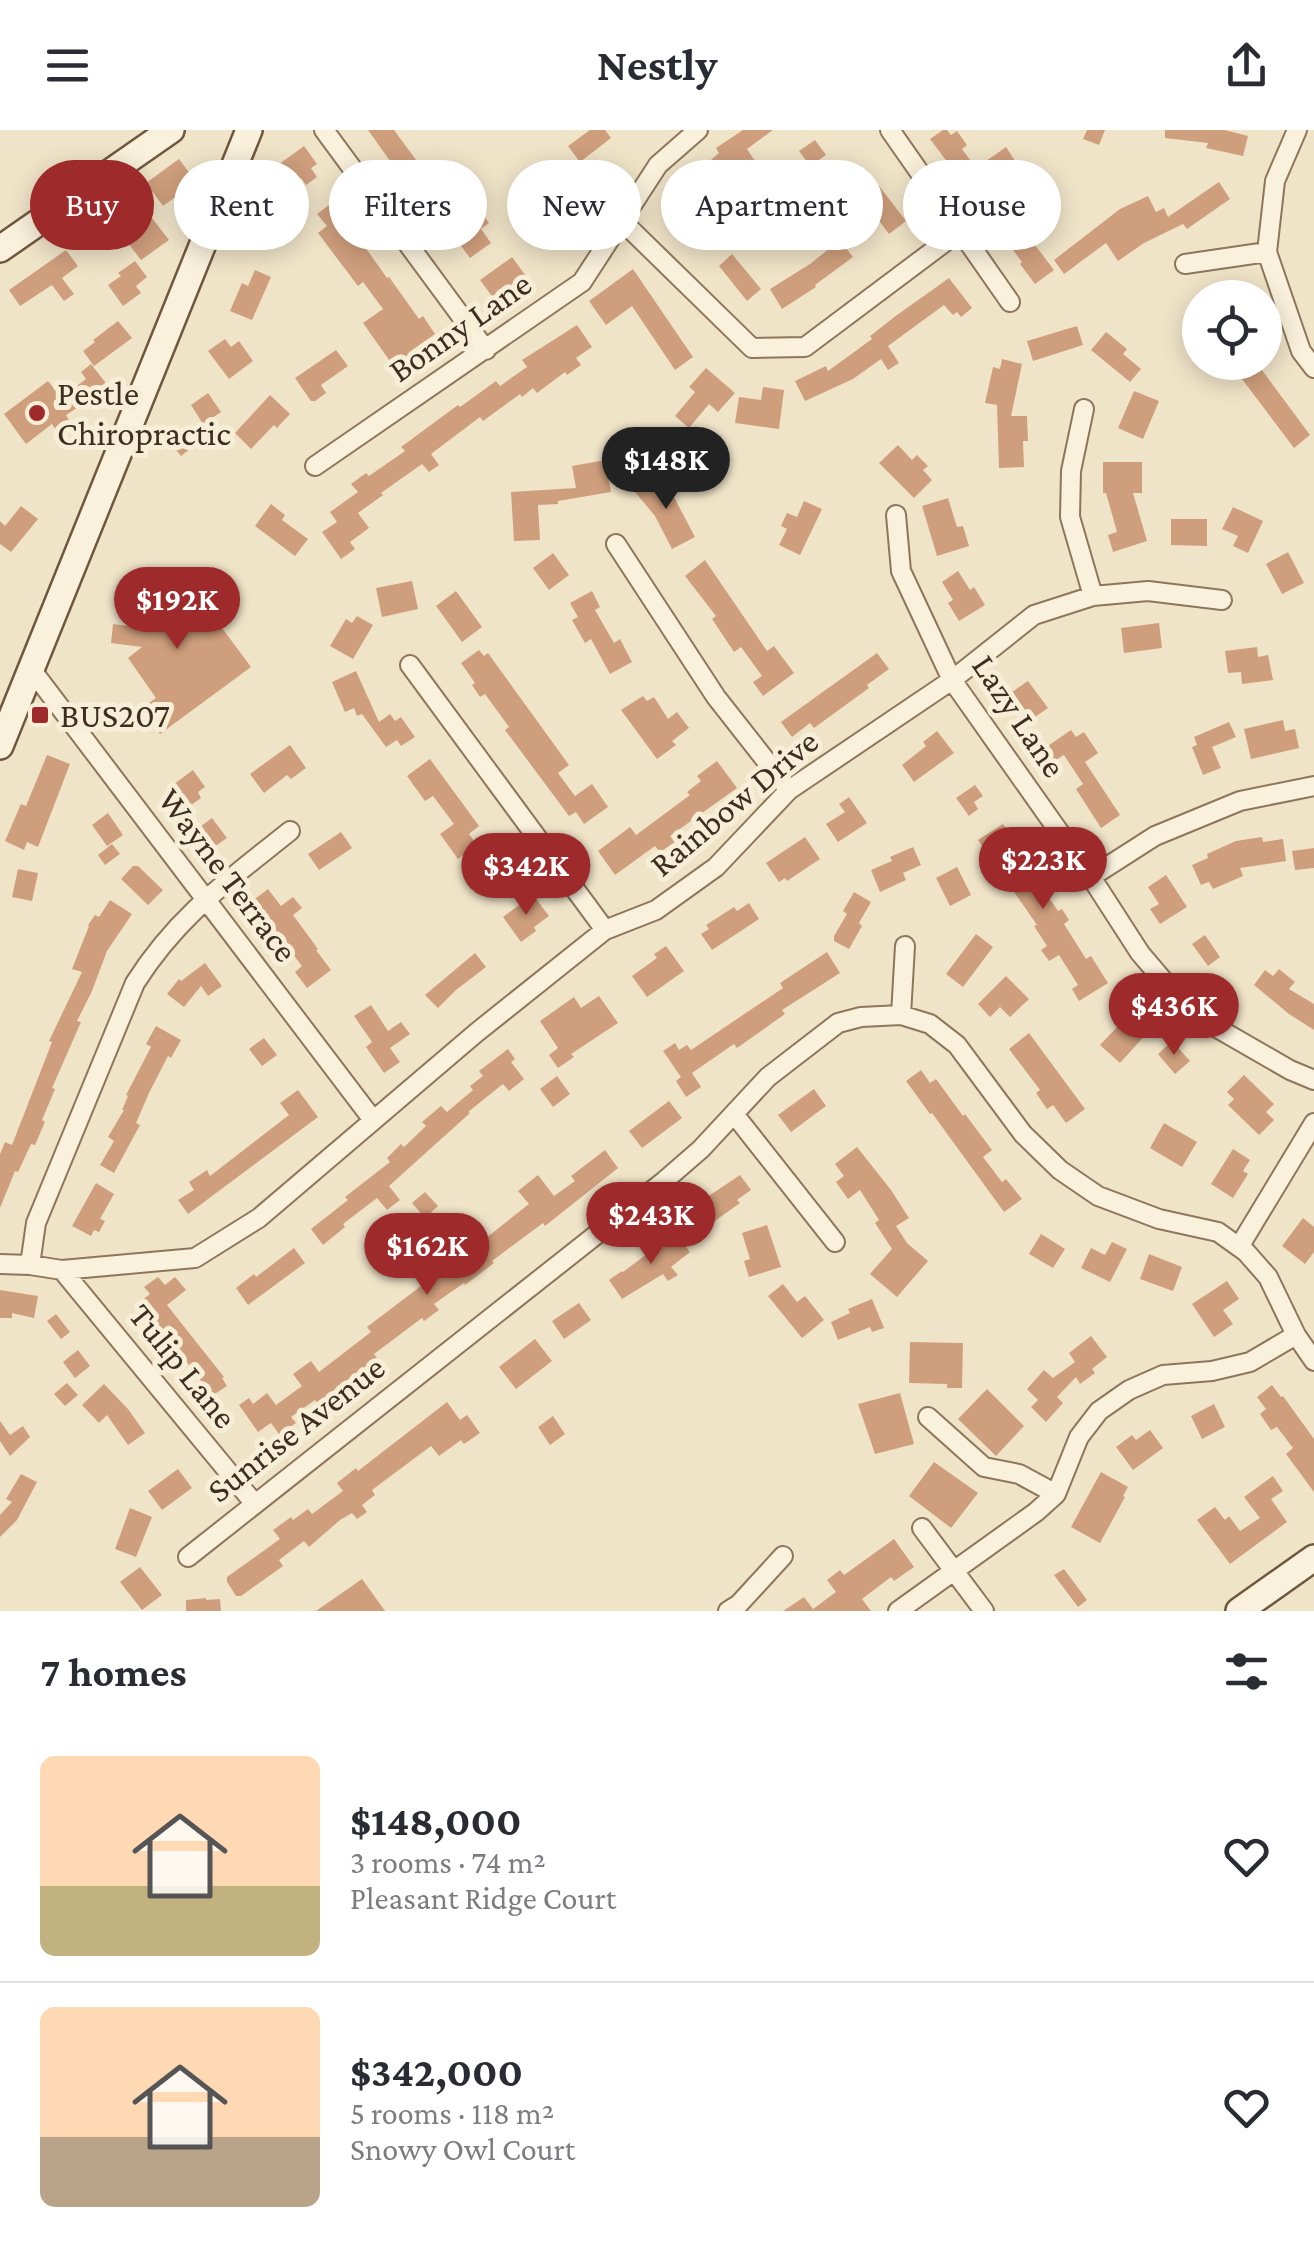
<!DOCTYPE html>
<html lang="en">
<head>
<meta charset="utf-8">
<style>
  :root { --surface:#fff; --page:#f2f2f3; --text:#2b2b33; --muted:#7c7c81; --line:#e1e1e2; --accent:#9e2a2b }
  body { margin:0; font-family:"Crimson Pro",serif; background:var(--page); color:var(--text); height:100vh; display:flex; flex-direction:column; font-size:38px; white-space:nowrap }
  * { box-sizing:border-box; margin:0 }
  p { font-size:32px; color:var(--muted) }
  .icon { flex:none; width:55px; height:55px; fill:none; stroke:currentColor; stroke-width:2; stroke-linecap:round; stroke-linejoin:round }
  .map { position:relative; height:1481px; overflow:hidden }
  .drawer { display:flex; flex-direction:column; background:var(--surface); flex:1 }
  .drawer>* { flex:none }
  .hud { position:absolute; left:30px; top:30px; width:1255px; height:90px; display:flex; gap:20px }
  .tools { position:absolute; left:1182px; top:150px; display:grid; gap:20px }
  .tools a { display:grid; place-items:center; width:100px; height:100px; border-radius:50%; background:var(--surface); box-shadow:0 5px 25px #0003; font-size:50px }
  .price { position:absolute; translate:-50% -85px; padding:0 22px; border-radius:35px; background:var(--accent); color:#fff; font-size:32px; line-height:65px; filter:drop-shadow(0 2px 5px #0008) }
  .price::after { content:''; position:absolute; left:50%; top:60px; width:30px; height:22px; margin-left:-15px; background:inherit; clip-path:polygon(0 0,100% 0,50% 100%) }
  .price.on { background:#222; color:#fff }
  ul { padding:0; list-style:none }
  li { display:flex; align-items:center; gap:30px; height:250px; padding:0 40px }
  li+li { border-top:2px solid var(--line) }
  li span { display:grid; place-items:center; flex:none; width:280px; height:200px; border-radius:15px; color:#555 }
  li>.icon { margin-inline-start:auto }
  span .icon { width:120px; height:120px; fill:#fffc; stroke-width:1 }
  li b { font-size:42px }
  h2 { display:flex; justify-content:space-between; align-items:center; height:120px; padding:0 40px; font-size:42px }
  .chip { padding:0 35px; border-radius:45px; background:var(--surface); box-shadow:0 5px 25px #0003; font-size:35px; line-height:90px }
  .chip.on { background:var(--accent); color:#fff }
  header { display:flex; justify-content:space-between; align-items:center; height:130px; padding:0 40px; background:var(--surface); font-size:45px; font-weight:700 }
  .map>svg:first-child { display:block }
</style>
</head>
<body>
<header><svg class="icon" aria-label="menu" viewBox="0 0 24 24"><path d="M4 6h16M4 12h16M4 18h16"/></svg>Nestly<svg class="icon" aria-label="share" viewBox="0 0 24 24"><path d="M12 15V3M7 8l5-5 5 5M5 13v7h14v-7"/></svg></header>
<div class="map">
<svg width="1314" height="1481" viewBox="0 0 1314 1481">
  <rect width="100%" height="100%" fill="#f0e4c8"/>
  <path fill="#cf9f7d" d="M368,0H394L436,57L465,39L474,52L450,68L467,90L480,81L489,93L481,99L491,113L470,128L459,113L452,118Z
    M590,0H605L611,8L580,32L568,16Z
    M743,0H773L747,19L757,34L743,44L736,34L693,72L710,88L696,102L680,87L676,92L661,78L683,54L719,23L716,18Z
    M943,0H947L951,5L957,1L967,15L962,19L976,38L1006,17L1015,31L986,51L1054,140L1035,154L1020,134L1022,132L930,9Z
    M1087,0H1105L1099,15L1083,9Z
    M1165,0H1225L1248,6L1243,26L1206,18L1208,13L1165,8Z
    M815,10L826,25L810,36L799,21Z
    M304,16L317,34L311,38L317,47L306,55L301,48L277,88L260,78L282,42L278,35Z
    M179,29L196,52L163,76L146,53Z
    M866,39L906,91L889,104L849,51Z
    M776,45L788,62L773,73L761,57Z
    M1219,52L1230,69L1187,99L1183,94L1144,113L1118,131L1106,113L1064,144L1054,130L1120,79L1148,66L1156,82L1164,78L1168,87Z
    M834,53L842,65L828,76L819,64Z
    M333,72L387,148L389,147L419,189L423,186L435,204L412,220L414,223L394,237L363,193L383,179L363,152L358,156L318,103L327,96L317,84Z
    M152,88L169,110L141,130L128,113L138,106L134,101Z
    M835,92L844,105L833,113L824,99Z
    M840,110L853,127L815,155L816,157L782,179L770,159L810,134Z
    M66,120L78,136L62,148L74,164L64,171L52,155L20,176L9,160Z
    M732,124L761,159L747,171L719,136Z
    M512,127L526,146L494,169L480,150Z
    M135,131L147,147L136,156L141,163L123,176L108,155L121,146L118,143Z
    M633,139L693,227L675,240L632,176L606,195L589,171Z
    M255,140L271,147L252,190L230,181L242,153L248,156Z
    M949,148L972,178L961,187L957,182L953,185L944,175L888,216L899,233L888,240L881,229L853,249L805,271L795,251L826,236L828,241L872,209L870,206L897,185Z
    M118,191L132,208L94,236L83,221L95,212L93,210Z
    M577,195L592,217L576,228L581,235L567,245L565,242L537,263L533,258L522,267L520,264L483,291L480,287L431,324L439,335L429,342L422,334L381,363L383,365L358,383L369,398L350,412L355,419L341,429L322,402L337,392L330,382L358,362L351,354L366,343L369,346L405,321L401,317L458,275L460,277L496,251L500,256L527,237L522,230Z
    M1077,196L1083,215L1033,231L1027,211Z
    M1106,202L1127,219L1123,224L1141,239L1130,252L1091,220Z
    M225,209L231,217L239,211L253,231L229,249L208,221Z
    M336,220L348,236L321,255L326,263L315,271H311L295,248Z
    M1002,229L1022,234L1011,286H1027L1028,311H1023L1024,337L999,338L997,275L985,273L993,237L1000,239Z
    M1256,232L1310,305L1294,318L1239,245Z
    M91,234L109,257L66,285L69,290L56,300L52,294L26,314L4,284L48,251L61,268L86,249L81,242Z
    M706,238L735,263L718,282L709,274L689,298L675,286L695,262L689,257Z
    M763,257L784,260L779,299L735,293L739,267L761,270Z
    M1134,261L1159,271L1143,309L1118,298Z
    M208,263L221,282L203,294L191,275Z
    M270,265L290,284L277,298L274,295L251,319L235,303Z
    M189,299L199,312L181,326L171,313Z
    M898,315L912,330L917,325L928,336L923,340L932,350L914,368L879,333Z
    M606,330L611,362L558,371V374L538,375L540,410L514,411L511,362L576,358L572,336Z
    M1103,332H1142V363H1133L1147,411L1113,422L1108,405L1117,402L1106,363H1103Z
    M655,345L675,369L695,407L672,419L655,386L635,362Z
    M948,368L957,397L963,396L969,416L937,426L922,376Z
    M804,371L822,379L800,425L779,415L787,399L781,396L787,383L797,387Z
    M271,374L285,385L282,390L308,409L295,426L255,396Z
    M21,376L38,389L11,422L0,414V391L5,396Z
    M1233,377L1263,391L1248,423L1233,416L1238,406L1222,399Z
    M1171,389H1207V416L1171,415Z
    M1288,422L1304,453L1282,464L1266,434Z
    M553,423L569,445L549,460L533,438Z
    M705,430L767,521L774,516L794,543L763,566L753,552L762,546L741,517L734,522L712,489L716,486L685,446Z
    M155,441L186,483L202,471L251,537L160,604L142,578L156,568L128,528L142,517L111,513L113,494L128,496L131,459Z
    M958,441L970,460L974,457L985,475L959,491L948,473L953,470L942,452Z
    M412,451L418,479L382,487L376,458Z
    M456,461L482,497L462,512L436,476Z
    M592,461L600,477L595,480L614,513L620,509L632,532L610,544L591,509L585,513L572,490L578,487L570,473Z
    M357,486L373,495L353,529L330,516L346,489L352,493Z
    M1159,493L1162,518L1124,523L1121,498Z
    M1257,517L1258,527L1268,525L1273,550L1242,554L1241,542L1228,543L1225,521Z
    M479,520L484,526L488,523L569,635L558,643L575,666L592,654L608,677L584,694L576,682L569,686L505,600L509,597L485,564L480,567L472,555L475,553L461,533Z
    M877,523L889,539L867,555L869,558L814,598L810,593L792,607L781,592Z
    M356,541L379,592L390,584L395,591L401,587L415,607L401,616L397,610L386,617L362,584L357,586L354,578L345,582L332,552Z
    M1028,551L1048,578L1032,589L1012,562Z
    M643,566L647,571L654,567L668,589L677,582L689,598L672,611L676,615L657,629L621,580Z
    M1283,590L1285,601L1295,599L1299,618L1251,629L1244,599Z
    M1229,592L1236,607L1212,617L1221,638L1203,645L1192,617L1197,615L1194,607Z
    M1071,600L1076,607L1084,602L1098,623L1085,632L1120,685L1101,698L1076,659L1083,654L1064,625L1051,633L1042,620Z
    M937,601L954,623L914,652L902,635L926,616L923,612Z
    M290,615L306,638L291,649L287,645L264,663L250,644Z
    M47,625L70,634L38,717L27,712L24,720L5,711L21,674L26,676Z
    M430,629L479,696L469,704L477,715L458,729L440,704L454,694L433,666L425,671L407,646Z
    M717,631L737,658L670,706L675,712L660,722L655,716L615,745L598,721L630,697L636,705L690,665L687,662L701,651L697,646Z
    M193,640L205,657L198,662L201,668L176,686L166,672L176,665L170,657Z
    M975,655L983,666L974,672L978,679L969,686L956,668Z
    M849,667L867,693L838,712L826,694L845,682L839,674Z
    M108,683L123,705L107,716L92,695Z
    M212,688L227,708L211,719L197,699Z
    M1003,694L1023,725L1021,727L1058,781L1062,779L1069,790L1064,794L1086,829L1091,826L1108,853L1079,871L1072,859L1078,855L1059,825L1049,831L1041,820L1047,816L1034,796L1037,795L978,710Z
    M341,702L352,718L319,740L308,724Z
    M805,707L820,729L787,751L785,748L779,752L766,733Z
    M1262,707L1263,712L1283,709L1286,731L1240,738L1243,746L1213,759L1209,752L1201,755L1192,735L1208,728L1207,724L1236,711Z
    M112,714L120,724L105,735L98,725Z
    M913,717L921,735L903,743L906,750L880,762L871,740L892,731L890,727Z
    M1314,718V738L1295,740L1292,721Z
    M133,736H138L163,760L148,775L121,749Z
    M957,737L971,765L950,776L936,748Z
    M18,739L38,743L32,771L12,767Z
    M1166,745L1187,777L1160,794L1150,779L1159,774L1148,757Z
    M268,759L281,776L293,767L302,778L293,785L318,819L316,820L331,840L307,858L295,842L302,836L252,771Z
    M854,762L871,772L859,793L862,796L849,819L834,811V806L847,784L843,781Z
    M533,765L549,786L534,797L536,801L521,812L503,787Z
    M110,770L132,784L107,821L92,861L77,891L81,892L52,958L55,959L42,990L45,992L35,1015L31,1014L18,1042L15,1041L0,1078V1024L5,1012L12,1015L52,912L49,911L82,842L72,839L89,796L88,795L95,785L99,787Z
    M749,773L759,789L712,820L701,804L709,799L706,795L734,777L737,781Z
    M976,804L993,817L963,857L946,844Z
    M1205,805L1220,827L1208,836L1192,814Z
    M666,816L684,841L647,867L632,846L657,828L654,824Z
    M827,822L840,843L782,880L785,884L737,918L734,914L692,943L701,957L686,967L676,951L681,947L663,921L675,913L679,920L687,915L691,920L783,858L780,853Z
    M475,823L486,837L456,860L438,878L425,865Z
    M205,833L222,856L208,866L201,856L184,877L167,864L179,849L181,851Z
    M1279,839L1295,852L1289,859L1314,874V900L1289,884L1254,855L1265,840L1273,846Z
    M1006,846L1029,869L1010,887L1000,877L990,887L978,874Z
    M599,866L618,893L571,924L574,927L558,938L549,925L558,918L540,891L574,867L581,878Z
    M371,875L388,901L401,892L410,904L390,918L400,932L384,943L366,917L372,912L354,886Z
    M1138,875L1157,892L1120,933L1100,915Z
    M156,896L181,910L171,928L168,926L149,963L136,993L140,995L114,1043L100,1035L114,1011L108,1007L124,980H122L128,966L126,965L151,917L146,914Z
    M1029,903L1085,979L1066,993L1053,975L1047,979L1036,963L1040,960L1009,919Z
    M264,908L277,925L262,936L249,919Z
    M1172,911L1190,931L1175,944L1158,924Z
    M508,919L515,929L511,932L524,949L509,961L503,954L468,982L470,983L389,1056L400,1070L387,1080L377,1068L343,1094L345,1097L323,1115L311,1099L348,1070L345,1067L390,1032L387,1028L401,1014L404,1017L426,996L422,992L441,976L447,982L473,960L470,956L483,946L479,941Z
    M921,940L930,953L936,949L963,986L965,984L992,1020L983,1027L1002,1052L1006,1049L1022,1069L1004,1082L932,983L930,984L906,951Z
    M1244,945L1274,974L1266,982L1274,990L1259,1005L1228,975L1234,969L1227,962Z
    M557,946L570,964L553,977L540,959Z
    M814,959L826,976L791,1002L778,985Z
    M298,960L318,987L188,1084L178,1070L194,1060L189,1052L207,1040L210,1046L289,985L280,973Z
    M669,971L682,988L642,1018L629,1001Z
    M1164,993L1197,1012L1182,1037L1150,1018Z
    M857,1017L891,1060L909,1088L896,1096L907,1113L928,1131L897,1167L870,1144L892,1119L875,1093L879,1090L860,1060L848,1069L836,1052L844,1046L835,1034Z
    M1233,1019L1250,1030L1243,1041L1248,1044L1233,1068L1211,1054Z
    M605,1020L618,1038L545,1096L543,1093L492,1131L494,1133L465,1155L464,1153L434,1174L439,1180L424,1191L422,1188L374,1224L377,1228L333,1261L336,1265L320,1277L315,1270L291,1287L296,1293L279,1304L271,1293L258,1302L239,1275L249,1268L253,1274L267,1263L276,1275L302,1256L293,1244L311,1231L319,1242L371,1202L367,1197L442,1140L443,1142L529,1074L518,1061L538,1045L554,1066L575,1051L571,1046Z
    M740,1045L751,1060L737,1070L740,1073L705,1098L691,1078Z
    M96,1053L114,1064L100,1089L105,1091L99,1102L94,1100L91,1106L72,1096Z
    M425,1062L438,1076L425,1088L412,1073Z
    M1303,1088L1314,1097V1122L1305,1134L1282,1116Z
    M767,1095L781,1137L749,1147L744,1131L750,1129L742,1103Z
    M675,1103L690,1122L671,1137L678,1145L668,1151L663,1144L622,1169L609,1150L622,1141L623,1142Z
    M1041,1104L1065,1119L1053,1138L1029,1124Z
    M1112,1112L1127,1119L1110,1152L1081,1138L1091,1118L1105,1125Z
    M294,1118L305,1133L248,1175L236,1158L254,1144L256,1147Z
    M1149,1124L1182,1137L1173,1161L1140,1149Z
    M158,1147L165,1155L175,1147L186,1160L167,1175L224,1247L222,1248L227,1256L210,1267L201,1251L174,1215L172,1216L152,1189L148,1190L136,1175L150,1164L144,1157Z
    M1227,1151L1239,1169L1223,1180L1233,1194L1214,1207L1192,1174Z
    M783,1154L797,1172L805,1166L824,1190L802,1208L768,1166Z
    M0,1160L38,1166L34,1188L12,1183V1188H0Z
    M872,1169L884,1198L872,1202L870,1197L838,1210L831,1192L850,1183L848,1179Z
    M579,1173L591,1190L564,1209L552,1191Z
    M56,1184L70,1202L61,1209L47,1191Z
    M1091,1206L1107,1227L1092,1239L1095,1243L1080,1254L1076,1247L1057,1267L1063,1273L1046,1292L1031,1277L1038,1270L1027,1259L1044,1240L1053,1248L1075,1232L1069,1223Z
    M535,1209L552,1231L516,1259L499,1237Z
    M910,1212L963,1213L962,1258H947V1254L909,1253Z
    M78,1220L90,1236L75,1248L63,1232Z
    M67,1253L78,1265L65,1276L54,1264Z
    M104,1254L128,1279L145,1303L128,1315L107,1285L99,1293L82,1275Z
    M1272,1255L1281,1267L1283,1266L1314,1309V1362L1286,1324L1293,1318L1277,1297L1271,1300L1260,1284L1266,1279L1257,1267Z
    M987,1259L1024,1296L996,1326L958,1289Z
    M900,1263L914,1314L875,1324L858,1274Z
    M447,1272L460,1290L467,1285L480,1303L464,1314L461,1310L439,1326L431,1316L372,1360L375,1365L362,1375L367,1382L357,1389L352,1383L340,1390L309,1417L304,1411L279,1430L283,1436L241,1466H236L227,1452V1447L280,1409L273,1400L291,1387L293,1390L308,1379L312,1384L343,1361L337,1353L356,1338L358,1341Z
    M1214,1274L1225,1297L1202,1309L1191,1286Z
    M553,1286L565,1304L550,1315L538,1297Z
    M0,1291L10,1305L23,1296L30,1307L10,1326L0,1311Z
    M1150,1300L1163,1318L1133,1340L1116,1317L1132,1305L1136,1310Z
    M934,1332L978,1363L951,1398L909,1366Z
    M178,1339L192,1358L162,1380L148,1361Z
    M1101,1342L1128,1357L1123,1366L1125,1367L1100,1413L1071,1397Z
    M21,1344L37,1352L17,1390L0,1407V1385L12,1372L6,1369Z
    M1273,1346L1283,1361L1271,1369L1287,1392L1230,1434L1197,1390L1215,1377L1225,1390L1229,1386L1240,1401L1260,1388L1244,1367Z
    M130,1378L152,1387L136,1427L115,1419Z
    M894,1409L914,1437L894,1451L891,1447L862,1469L871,1481H783L804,1467L813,1479L836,1462L827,1450L840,1440L844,1445Z
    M140,1437L162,1465L142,1480L120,1452Z
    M1064,1439L1087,1470L1078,1477L1054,1445Z
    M362,1449L385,1481H316Z
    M206,1468V1470L220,1469L221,1481H186V1470Z"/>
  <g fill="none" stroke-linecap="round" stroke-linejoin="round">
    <g stroke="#8d765c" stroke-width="22">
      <path id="minor" d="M324,0L486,220
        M890,0L1010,172
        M1297,0L1275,51L1267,122L1301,221L1314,238
        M622,91L752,218L805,217L961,100
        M1185,134L1267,122
        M1084,279L1071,341L1070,387L1093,466
        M315,336L582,152L658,35L698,0
        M896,385L901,441L952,550L1091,747L1140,823L1191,883L1290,940L1314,950
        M616,414L716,567L789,660
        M410,535L605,800
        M31,539L373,990
        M1091,747L1155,706L1240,671L1314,656
        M901,885L905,816
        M734,984L835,1112
        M1239,1117L1314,993
        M0,1134L30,1135L62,1140L195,1128L259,1088L476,903L605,800L656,780L716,737L789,660L952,550L1034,485L1093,466L1148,461L1222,470
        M30,1135L36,1093L135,853C178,785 229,750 290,701
        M62,1140L254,1373
        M928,1287L984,1337L1019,1344L1056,1364
        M922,1398L984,1481
        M188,1427L663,1052L701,1019L768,947L838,893L861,887L901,885L930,894L957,915L1023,1004L1060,1040L1098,1066L1159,1089L1218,1102L1246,1122L1268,1147L1296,1205L1314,1231
        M728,1481L739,1474L783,1426
        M898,1481L1036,1382L1056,1364L1079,1307L1099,1281L1129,1260L1163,1245L1212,1241L1250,1232L1296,1205"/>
    </g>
    <g stroke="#6f573f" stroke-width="30">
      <path id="secondary" d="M0,119L171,0
        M0,616L249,0
        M1239,1481L1314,1428"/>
    </g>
    <use href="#minor" stroke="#faf1dc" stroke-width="18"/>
    <use href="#secondary" stroke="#faf1dc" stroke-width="25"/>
  </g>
  <g fill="#9e2a2b" stroke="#f7eed8" stroke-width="4">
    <circle cx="37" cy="283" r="10"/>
    <rect x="30" y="575" width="20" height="20" rx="5"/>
  </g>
  <g text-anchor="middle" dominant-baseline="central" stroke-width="10" stroke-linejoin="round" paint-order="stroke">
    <g font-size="35" fill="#3d2e20" stroke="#f7eed8">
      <text transform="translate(460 197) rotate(-35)">Bonny Lane</text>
      <text transform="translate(1019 586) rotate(56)">Lazy Lane</text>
      <text transform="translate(734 673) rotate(-40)">Rainbow Drive</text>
      <text transform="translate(228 745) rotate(53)">Wayne Terrace</text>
      <text transform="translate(183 1236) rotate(51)">Tulip Lane</text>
      <text transform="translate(296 1299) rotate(-38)">Sunrise Avenue</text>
    </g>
    <g font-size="35" fill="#3d2e20" stroke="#f7eed8" text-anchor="start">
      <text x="57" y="263">Pestle<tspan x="57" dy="40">Chiropractic</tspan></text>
      <text x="60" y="585">BUS207</text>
    </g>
  </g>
</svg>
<div class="tools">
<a><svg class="icon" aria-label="locate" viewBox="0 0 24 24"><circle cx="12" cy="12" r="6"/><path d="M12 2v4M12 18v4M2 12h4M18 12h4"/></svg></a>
</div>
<b class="price on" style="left:666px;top:382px">$148K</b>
<b class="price" style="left:177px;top:522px">$192K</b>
<b class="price" style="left:1043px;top:782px">$223K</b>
<b class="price" style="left:526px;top:788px">$342K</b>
<b class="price" style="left:1174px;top:928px">$436K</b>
<b class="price" style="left:651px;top:1137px">$243K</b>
<b class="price" style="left:427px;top:1168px">$162K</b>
<div class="hud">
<a class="chip on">Buy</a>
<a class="chip">Rent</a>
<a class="chip">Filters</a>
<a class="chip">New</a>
<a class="chip">Apartment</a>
<a class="chip">House</a>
</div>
</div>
<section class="drawer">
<h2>7 homes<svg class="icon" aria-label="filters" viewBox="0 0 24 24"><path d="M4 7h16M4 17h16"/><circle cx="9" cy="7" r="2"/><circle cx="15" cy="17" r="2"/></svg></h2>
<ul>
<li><span style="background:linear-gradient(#ffd9b3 65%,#c2b280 0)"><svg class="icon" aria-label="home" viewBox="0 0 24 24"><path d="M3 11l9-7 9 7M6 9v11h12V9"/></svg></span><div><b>$148,000</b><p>3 rooms · 74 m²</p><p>Pleasant Ridge Court</p></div><svg class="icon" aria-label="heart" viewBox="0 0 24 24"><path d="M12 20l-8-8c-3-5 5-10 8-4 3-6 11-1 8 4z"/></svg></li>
<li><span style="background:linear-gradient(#ffd9b3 65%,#b9a48a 0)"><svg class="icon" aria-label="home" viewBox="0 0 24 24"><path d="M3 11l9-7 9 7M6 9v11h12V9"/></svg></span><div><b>$342,000</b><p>5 rooms · 118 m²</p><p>Snowy Owl Court</p></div><svg class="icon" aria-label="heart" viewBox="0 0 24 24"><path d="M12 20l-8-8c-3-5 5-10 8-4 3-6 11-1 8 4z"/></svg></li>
</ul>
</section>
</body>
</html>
